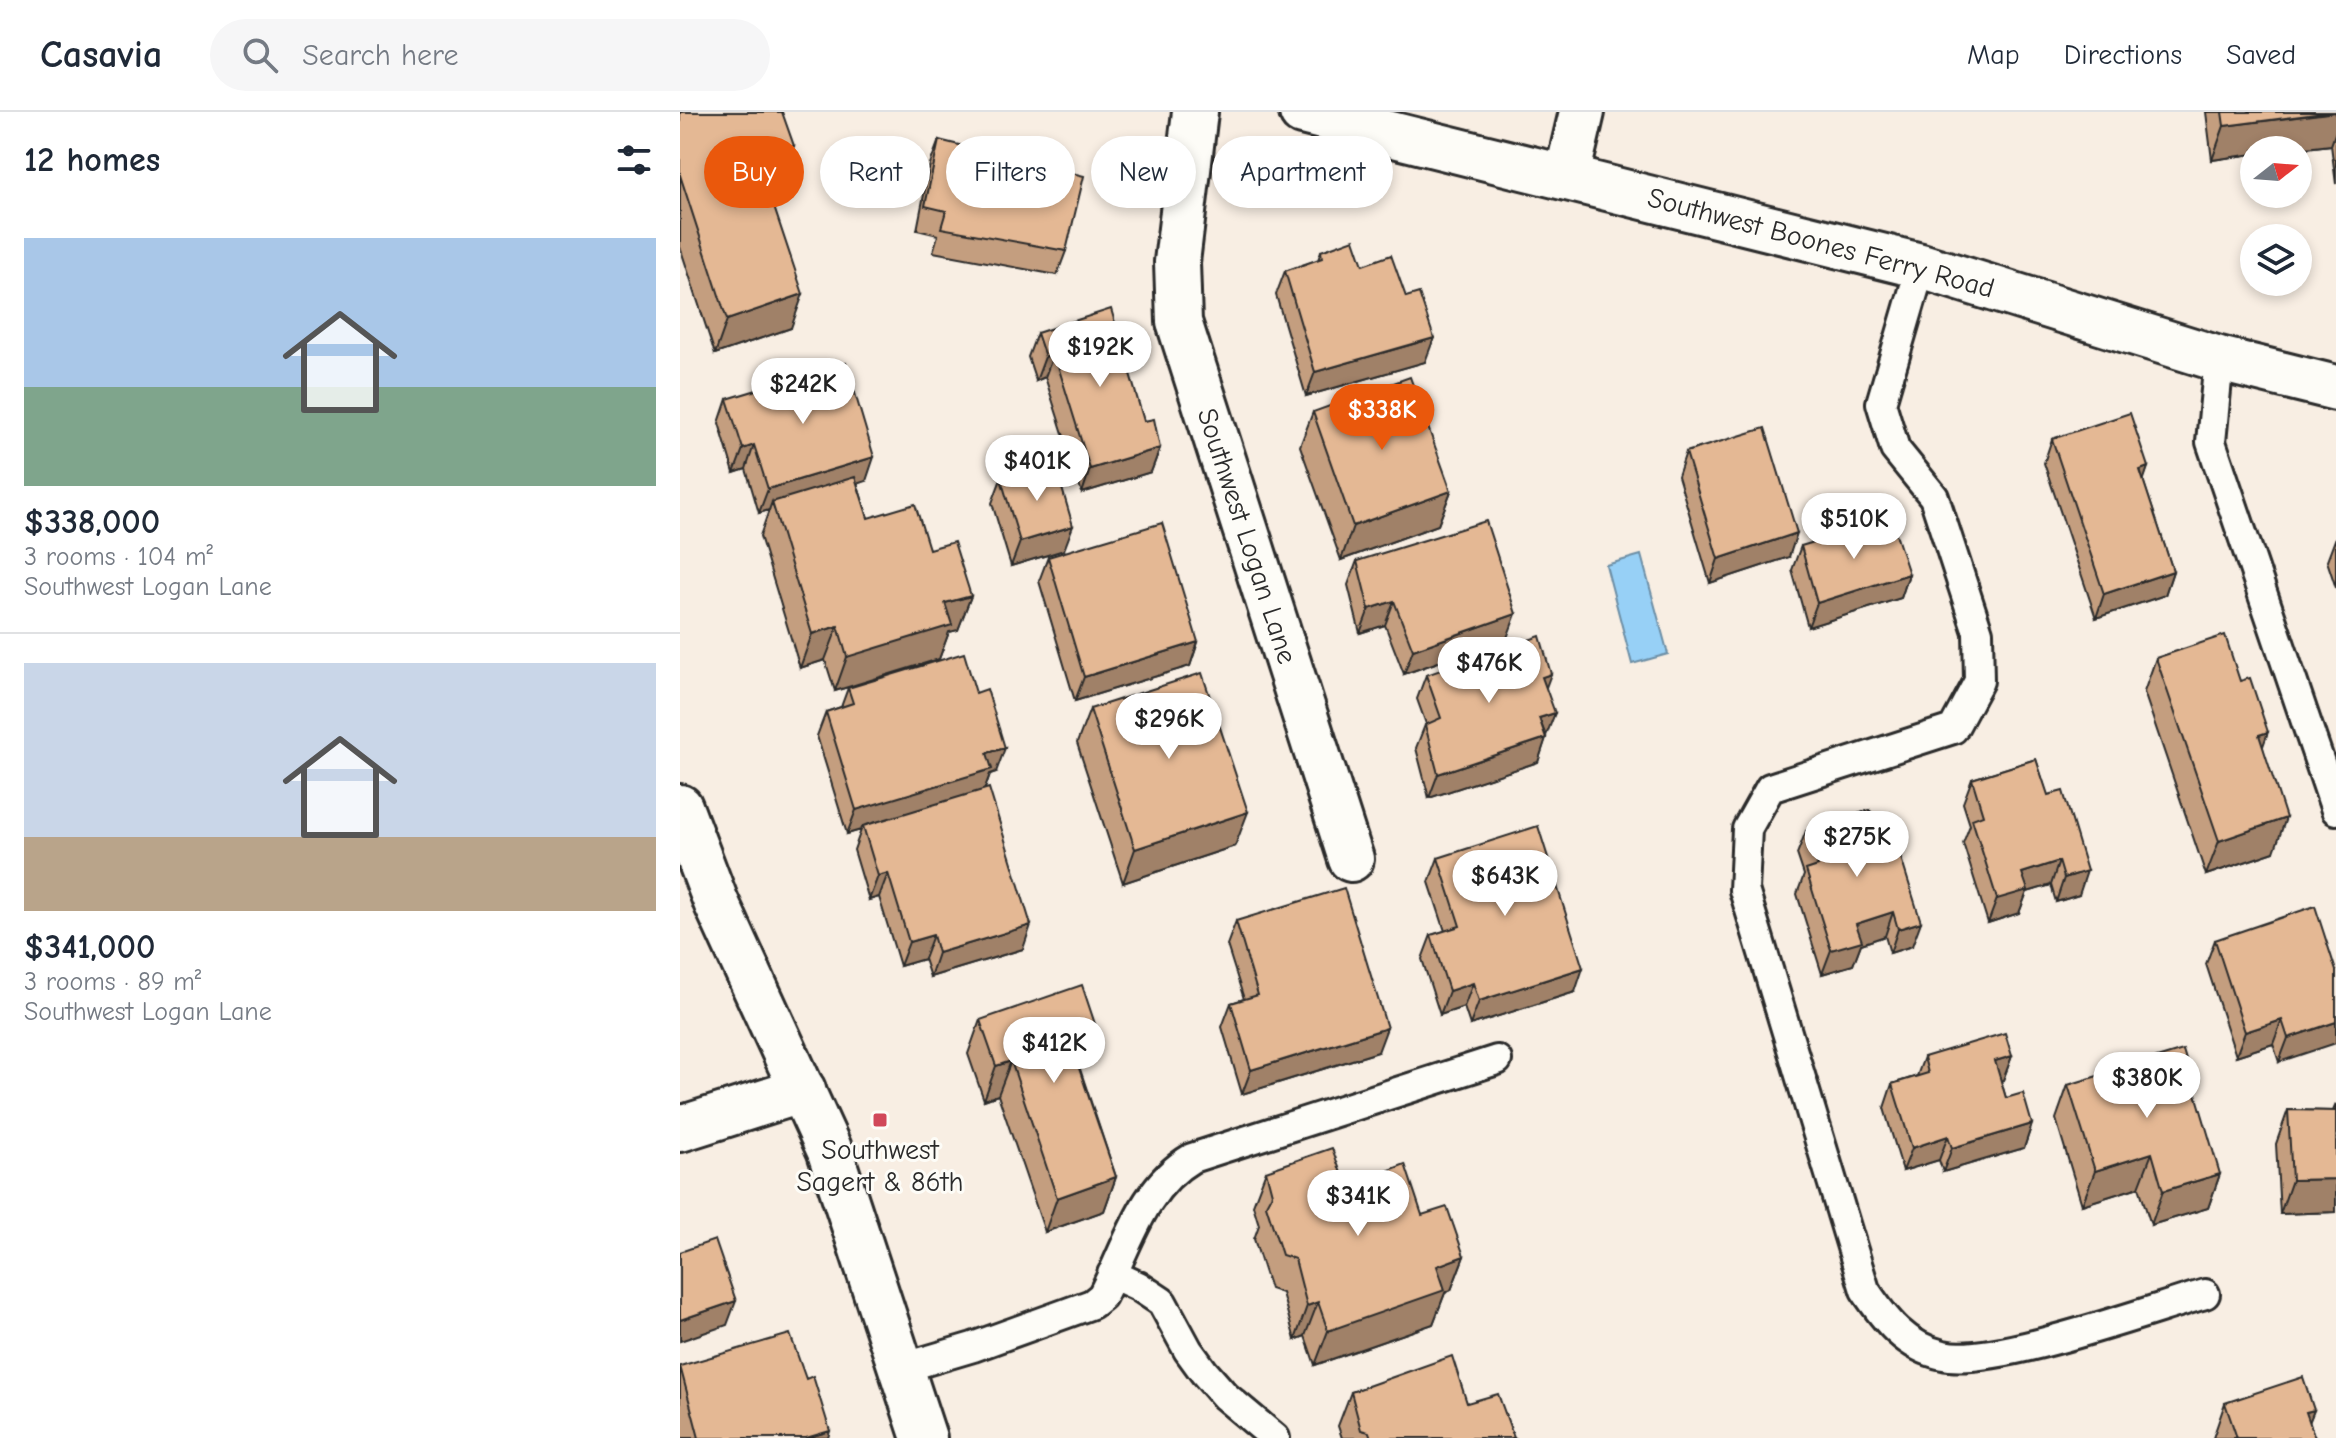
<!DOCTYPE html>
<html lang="en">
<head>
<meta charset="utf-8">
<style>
  :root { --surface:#fff; --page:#f6f6f7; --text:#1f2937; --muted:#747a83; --line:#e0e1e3; --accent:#ea580c }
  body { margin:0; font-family:"Comic Neue",sans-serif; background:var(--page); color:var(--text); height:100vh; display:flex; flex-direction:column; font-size:30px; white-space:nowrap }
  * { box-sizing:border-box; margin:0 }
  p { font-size:26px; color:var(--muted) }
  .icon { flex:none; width:44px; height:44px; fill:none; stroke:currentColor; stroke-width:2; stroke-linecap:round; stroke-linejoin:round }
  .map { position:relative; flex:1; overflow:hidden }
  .side { display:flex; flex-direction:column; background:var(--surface); width:680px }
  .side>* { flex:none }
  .top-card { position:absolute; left:24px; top:24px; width:760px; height:72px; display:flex; gap:16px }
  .needle { width:52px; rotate:73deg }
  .controls { position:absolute; left:1560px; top:24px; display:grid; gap:16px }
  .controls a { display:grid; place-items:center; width:72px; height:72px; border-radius:50%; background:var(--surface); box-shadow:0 4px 12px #0003; font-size:40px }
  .price { position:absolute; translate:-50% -68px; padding:0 18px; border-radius:28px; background:#fff; color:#222; font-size:26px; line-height:52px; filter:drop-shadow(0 2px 4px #0008) }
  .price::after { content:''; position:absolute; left:50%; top:48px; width:24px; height:18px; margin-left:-12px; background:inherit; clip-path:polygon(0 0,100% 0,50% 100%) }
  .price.active { background:var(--accent); color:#fff }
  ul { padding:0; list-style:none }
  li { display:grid; align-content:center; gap:16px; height:424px; padding:0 24px }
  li+li { border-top:2px solid var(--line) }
  li span { display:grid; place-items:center; height:248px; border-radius:0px; color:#555 }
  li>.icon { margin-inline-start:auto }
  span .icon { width:144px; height:144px; fill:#fffc; stroke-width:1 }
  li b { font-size:34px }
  h2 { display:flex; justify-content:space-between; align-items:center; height:96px; padding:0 24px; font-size:34px }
  .tag { padding:0 28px; border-radius:36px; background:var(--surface); box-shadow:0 4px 12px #0003; font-size:28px; line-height:72px }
  .tag.active { background:var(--accent); color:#fff }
  header { display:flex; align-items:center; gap:48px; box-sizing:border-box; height:112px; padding:0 40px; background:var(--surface); border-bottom:2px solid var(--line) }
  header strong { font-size:38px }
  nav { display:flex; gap:44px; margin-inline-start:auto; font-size:28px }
  .search { width:560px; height:72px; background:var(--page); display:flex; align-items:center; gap:20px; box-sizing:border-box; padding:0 28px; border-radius:44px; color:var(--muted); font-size:30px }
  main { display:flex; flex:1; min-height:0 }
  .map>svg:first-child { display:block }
</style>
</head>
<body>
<header>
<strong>Casavia</strong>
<div class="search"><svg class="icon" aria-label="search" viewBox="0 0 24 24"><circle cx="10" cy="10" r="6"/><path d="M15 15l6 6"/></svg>Search here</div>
<nav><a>Map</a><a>Directions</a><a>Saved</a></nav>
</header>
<main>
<section class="side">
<h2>12 homes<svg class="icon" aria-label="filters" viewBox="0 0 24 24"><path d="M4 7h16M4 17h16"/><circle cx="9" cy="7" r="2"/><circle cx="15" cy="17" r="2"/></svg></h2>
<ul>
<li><span style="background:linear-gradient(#a9c7e8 60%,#7fa58c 0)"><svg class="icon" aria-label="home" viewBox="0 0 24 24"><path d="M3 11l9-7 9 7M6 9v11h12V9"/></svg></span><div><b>$338,000</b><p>3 rooms · 104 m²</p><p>Southwest Logan Lane</p></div></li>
<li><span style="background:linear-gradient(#c9d6e8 70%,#b9a48a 0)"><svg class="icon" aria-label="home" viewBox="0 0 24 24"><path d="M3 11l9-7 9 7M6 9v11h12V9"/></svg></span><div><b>$341,000</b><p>3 rooms · 89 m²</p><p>Southwest Logan Lane</p></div></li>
</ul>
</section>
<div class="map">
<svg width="1656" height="1326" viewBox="0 0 1656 1326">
  <rect width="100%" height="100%" fill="#f8eee3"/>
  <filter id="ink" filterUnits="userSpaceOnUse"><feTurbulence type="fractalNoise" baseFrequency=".0125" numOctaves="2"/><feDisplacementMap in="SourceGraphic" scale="16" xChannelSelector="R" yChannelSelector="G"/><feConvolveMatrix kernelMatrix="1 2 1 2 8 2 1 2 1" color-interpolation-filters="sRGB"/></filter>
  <g filter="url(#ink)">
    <path fill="#97d0f6" stroke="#6c8ea5" stroke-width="2" d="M961,443L988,542L952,552L926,453Z"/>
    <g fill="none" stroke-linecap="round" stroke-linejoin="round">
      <g stroke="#2b2b2b" stroke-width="34">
        <path id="lane" d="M1241,154L1201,291L1215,337L1254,385L1298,520L1299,569L1273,617L1090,676L1067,717L1064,778L1185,1178C1205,1208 1226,1235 1263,1243C1312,1255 1469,1198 1525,1182
          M1539,247L1531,330L1656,698
          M432,1162L458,1174L482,1190L508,1238L524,1260L545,1284L595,1326
          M222,1256L293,1235L412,1192L422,1184C448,1135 461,1076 512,1046L817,948"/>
      </g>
      <g stroke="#2b2b2b" stroke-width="50">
        <path id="street" d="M515,0L497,150L499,210L671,747
          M887,64L902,0
          M0,1017L123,978"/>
      </g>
      <g stroke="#2b2b2b" stroke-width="50">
        <path id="secondary" d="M622,0L1241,154L1539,247L1656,276
          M0,695L36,790L149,1037L244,1326"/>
      </g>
      <use href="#lane" stroke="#fdfcf7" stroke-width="28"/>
      <use href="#street" stroke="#fdfcf7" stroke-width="44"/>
      <use href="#secondary" stroke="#fdfcf7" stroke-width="44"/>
    </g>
    <path fill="#c49e7f" stroke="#2b2b2b" stroke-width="2" d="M0,0L101,68L87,73L111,216L35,242L0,135Z
      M1526,0H1656V72L1651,33L1608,38H1574V42L1532,48Z
      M259,28L386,139L377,163L253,140L258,123L237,118L250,52Z
      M641,139L683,153L745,250L626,284L596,183L605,159L638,148Z
      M357,221L464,309L480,336L471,360L402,381L365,265L356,269L348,245Z
      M47,287L186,369L177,371L188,406L249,437L291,484L278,518L269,520L259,547L155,579L145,548L120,556L80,424L89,398L79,401L66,357L54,361L39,311Z
      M633,300L771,379L758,413L661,448L620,334Z
      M1372,327L1468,355L1463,368L1493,459L1485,483L1416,506L1364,351Z
      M1006,340L1109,445L1030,471L998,364Z
      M321,367L384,438L331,454L312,391Z
      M1656,425V476L1647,449Z
      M1121,434L1229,462L1221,486L1128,515L1112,458Z
      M368,445L518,530L510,554L395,589L359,469Z
      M677,449L827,526L724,562L705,513L680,521L668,473Z
      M1476,546L1560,569L1583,635L1594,740L1526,763L1464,580Z
      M746,563L866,575V625L858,650L749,686L736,636L745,613L746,612L737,587Z
      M168,576L316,660L310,662L305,677L343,837L250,865L244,847L220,854L199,785L189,788L174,738L181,718L167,722L137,624L146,600L161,595Z
      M410,597L555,734L443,771L397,631Z
      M1356,647L1399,783L1376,790L1371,773L1347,780L1339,801L1308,811L1283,731L1290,713L1283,691L1292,667Z
      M1190,698L1232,834L1210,841L1205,824L1181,832L1173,853L1142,862L1117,782L1124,763L1117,742L1126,719Z
      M758,746L895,880L790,913L784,895L760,903L742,847L751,823L765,819L749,770Z
      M556,809L698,940L562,982L542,915L551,891L564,887L547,833Z
      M1535,828L1656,859L1599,950L1593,932L1556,944L1526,852Z
      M300,908L404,949L398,951L436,1065L424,1099L365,1120L318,983L304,988L288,942Z
      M1332,944L1323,968L1321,969L1326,986L1352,1012L1344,1036L1263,1060L1259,1048L1223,1059L1204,996L1212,972L1237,964L1244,945Z
      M1388,973L1540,1062L1528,1096L1471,1113L1459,1075L1402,1093L1376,1007Z
      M1656,992V1100L1600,1102L1596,1032L1608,998L1653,999Z
      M586,1059L666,1075L742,1103L784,1144L771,1178L765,1181L753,1212L635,1253L625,1224L615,1228L602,1181L590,1177L574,1127L579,1113L573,1093Z
      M0,1254L126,1267L148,1326H0Z
      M671,1280L787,1291L834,1326H662L658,1314Z
      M1545,1291L1634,1298L1629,1310L1635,1326H1533Z"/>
    <path fill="#a08168" stroke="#2b2b2b" stroke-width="2" d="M1656,0V19L1651,33L1608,38H1574V42L1532,48L1544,14Z
      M114,34L101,68L66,81L78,47Z
      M123,182L111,216L35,242L47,208Z
      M754,226L745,250L626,284L635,260Z
      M374,241L365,265L356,269L365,245Z
      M74,333L66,357L54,361L63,337Z
      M480,336L471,360L402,381L410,357Z
      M194,345L186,369L94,397L92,390L89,398L79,401L88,377Z
      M1468,355L1460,379V358Z
      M771,379L758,413L661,448L673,414Z
      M393,414L384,438L331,454L340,430Z
      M1117,421L1109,445L1030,471L1038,447Z
      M1493,459L1485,483L1416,506L1424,482Z
      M1229,462L1221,486L1128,515L1137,491Z
      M291,484L278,518L269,520L259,547L155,579L167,545L265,491Z
      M714,489L705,513L680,521L689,497Z
      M836,502L827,526L724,562L733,538Z
      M158,514L145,548L120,556L132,522Z
      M518,530L510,554L395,589L404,565Z
      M871,562L862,586V565Z
      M875,601L866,624L859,606Z
      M1588,620L1576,654L1579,623Z
      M866,626L858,650L749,686L758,662Z
      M325,636L316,660L310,662L303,681L183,714L181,718L167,722L176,698L307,641Z
      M568,700L555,734L443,771L455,737Z
      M1606,706L1594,740L1526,763L1539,729Z
      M1379,749L1371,773L1347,780L1339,801L1308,811L1317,787L1342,761Z
      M1407,759L1399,783L1376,790L1384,766Z
      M208,761L199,785L189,788L198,764Z
      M1213,800L1205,824L1181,832L1173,853L1142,862L1151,838L1176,812Z
      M1241,810L1232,834L1210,841L1218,817Z
      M351,813L343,837L250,865L258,841Z
      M253,823L244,847L220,854L229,830Z
      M903,856L895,880L790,913L799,889Z
      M793,871L784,895L760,903L769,879Z
      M1602,908L1593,932L1556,944L1565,920Z
      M1656,910V931L1599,950L1608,926Z
      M416,915L404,949L376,958L388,924Z
      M707,916L698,940L562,982L571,958Z
      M1332,944L1323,968L1306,973L1315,949Z
      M331,949L318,983L304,988L316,954Z
      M1352,1012L1344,1036L1263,1060L1272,1036Z
      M1268,1024L1259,1048L1223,1059L1232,1036Z
      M1472,1041L1459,1075L1402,1093L1415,1059Z
      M1540,1062L1528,1096L1471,1113L1483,1079Z
      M436,1065L424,1099L365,1120L377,1086Z
      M1656,1067V1100L1600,1102L1612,1068Z
      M784,1144L771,1178L765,1181L753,1212L635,1253L648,1219L757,1154Z
      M56,1189L47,1213L0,1229V1208Z
      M638,1190L625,1224L615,1228L627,1194Z
      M1634,1298L1623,1326L1626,1300Z
      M150,1319L148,1326H126Z"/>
    <path fill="#e4b894" stroke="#2b2b2b" stroke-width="2" d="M0,0H102L114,34L78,47L123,182L47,208L0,63Z
      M1542,0H1652L1544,14Z
      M259,28L404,64L386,139L261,116L266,99L245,94Z
      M674,127L683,153L711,143L726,185L739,181L754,226L635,260L605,159L642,146L641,139Z
      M431,197L464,309L474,307L480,336L410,357L374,241L365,245L357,221Z
      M166,251L194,345L88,377L74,333L63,337L47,287Z
      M730,265L771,379L673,414L633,300Z
      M1450,301L1468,355L1460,358L1493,459L1424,482L1372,327Z
      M1085,316L1117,421L1038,447L1006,340Z
      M375,352L393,414L340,430L321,367Z
      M175,365L188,406L235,392L249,437L274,430L291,484L265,491L272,513L167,545L158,514L132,522L92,390Z
      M1211,407L1229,462L1137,491L1121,434Z
      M806,409L836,502L733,538L714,489L689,497L677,449Z
      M482,411L518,530L404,565L368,445Z
      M1545,523L1560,569L1570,566L1588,620L1579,623L1606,706L1539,729L1476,546Z
      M860,524L871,562L862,565L875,601L859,606L866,626L758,662L745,613L761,606L746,563Z
      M284,541L296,581L307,577L325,636L307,641L312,657L176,698L146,600L173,591L168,576Z
      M522,561L568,700L455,737L410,597Z
      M1356,647L1368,683L1383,679L1407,759L1384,766L1379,749L1342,761L1348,778L1317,787L1292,707L1303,703L1292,667Z
      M309,676L351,813L258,841L253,823L229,830L208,761L198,764L183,714Z
      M1190,698L1201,734L1216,730L1241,810L1218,817L1213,800L1176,812L1182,829L1151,838L1126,758L1138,754L1126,719Z
      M858,714L903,856L799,889L793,871L769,879L751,823L780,814L758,746Z
      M664,776L707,916L571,958L551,891L578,883L556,809Z
      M1635,794L1656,859V910L1608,926L1602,908L1565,920L1535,828Z
      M402,873L416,915L388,924L436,1065L377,1086L331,949L316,954L300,908Z
      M1325,921L1332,944L1315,949L1326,986L1343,981L1352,1012L1272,1036L1268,1024L1232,1036L1212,972L1248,961L1244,945Z
      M1503,938L1540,1062L1483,1079L1472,1041L1415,1059L1388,973Z
      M1608,998L1656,999V1067L1612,1068Z
      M652,1036L666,1075L725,1052L742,1103L767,1095L784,1144L757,1154L765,1178L648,1219L638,1190L627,1194L615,1147L602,1143L586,1093L592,1082L586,1059Z
      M35,1128L56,1189L0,1208V1140Z
      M110,1222L126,1267L133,1264L150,1319L126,1326H19L0,1254Z
      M772,1244L787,1291L818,1282L834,1326H691L689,1320L681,1318L671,1280Z
      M1623,1265L1634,1298L1626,1300L1635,1326H1557L1545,1291Z"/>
  </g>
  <rect fill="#d1495b" stroke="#fdfcf7" stroke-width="3" x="192" y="1000" width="16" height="16" rx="4"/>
  <g text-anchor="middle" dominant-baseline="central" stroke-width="6" stroke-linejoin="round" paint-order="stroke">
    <g font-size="28" fill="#2b2b2b" stroke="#fdfcf7">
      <text transform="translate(1141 131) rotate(15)">Southwest Boones Ferry Road</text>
      <text transform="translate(567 424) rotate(72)">Southwest Logan Lane</text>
    </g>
    <g font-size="28" fill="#2b2b2b" stroke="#fdfcf7">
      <text x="200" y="1038">Southwest<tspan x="200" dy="32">Sagert &amp; 86th</tspan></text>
    </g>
  </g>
</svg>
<div class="controls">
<a><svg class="needle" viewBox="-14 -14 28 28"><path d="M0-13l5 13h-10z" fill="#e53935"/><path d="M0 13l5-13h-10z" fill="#747a83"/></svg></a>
<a><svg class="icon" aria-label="layers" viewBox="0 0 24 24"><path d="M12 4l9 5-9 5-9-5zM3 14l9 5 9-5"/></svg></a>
</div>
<b class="price" style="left:420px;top:277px">$192K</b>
<b class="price" style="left:123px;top:314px">$242K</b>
<b class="price active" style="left:702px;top:340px">$338K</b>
<b class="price" style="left:357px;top:391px">$401K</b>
<b class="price" style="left:1174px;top:449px">$510K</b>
<b class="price" style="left:809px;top:593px">$476K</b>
<b class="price" style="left:489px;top:649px">$296K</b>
<b class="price" style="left:1177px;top:767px">$275K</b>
<b class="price" style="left:825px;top:806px">$643K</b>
<b class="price" style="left:374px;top:973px">$412K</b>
<b class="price" style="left:1467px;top:1008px">$380K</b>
<b class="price" style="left:678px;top:1126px">$341K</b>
<div class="top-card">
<a class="tag active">Buy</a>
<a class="tag">Rent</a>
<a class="tag">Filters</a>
<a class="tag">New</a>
<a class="tag">Apartment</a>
</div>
</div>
</main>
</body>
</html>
